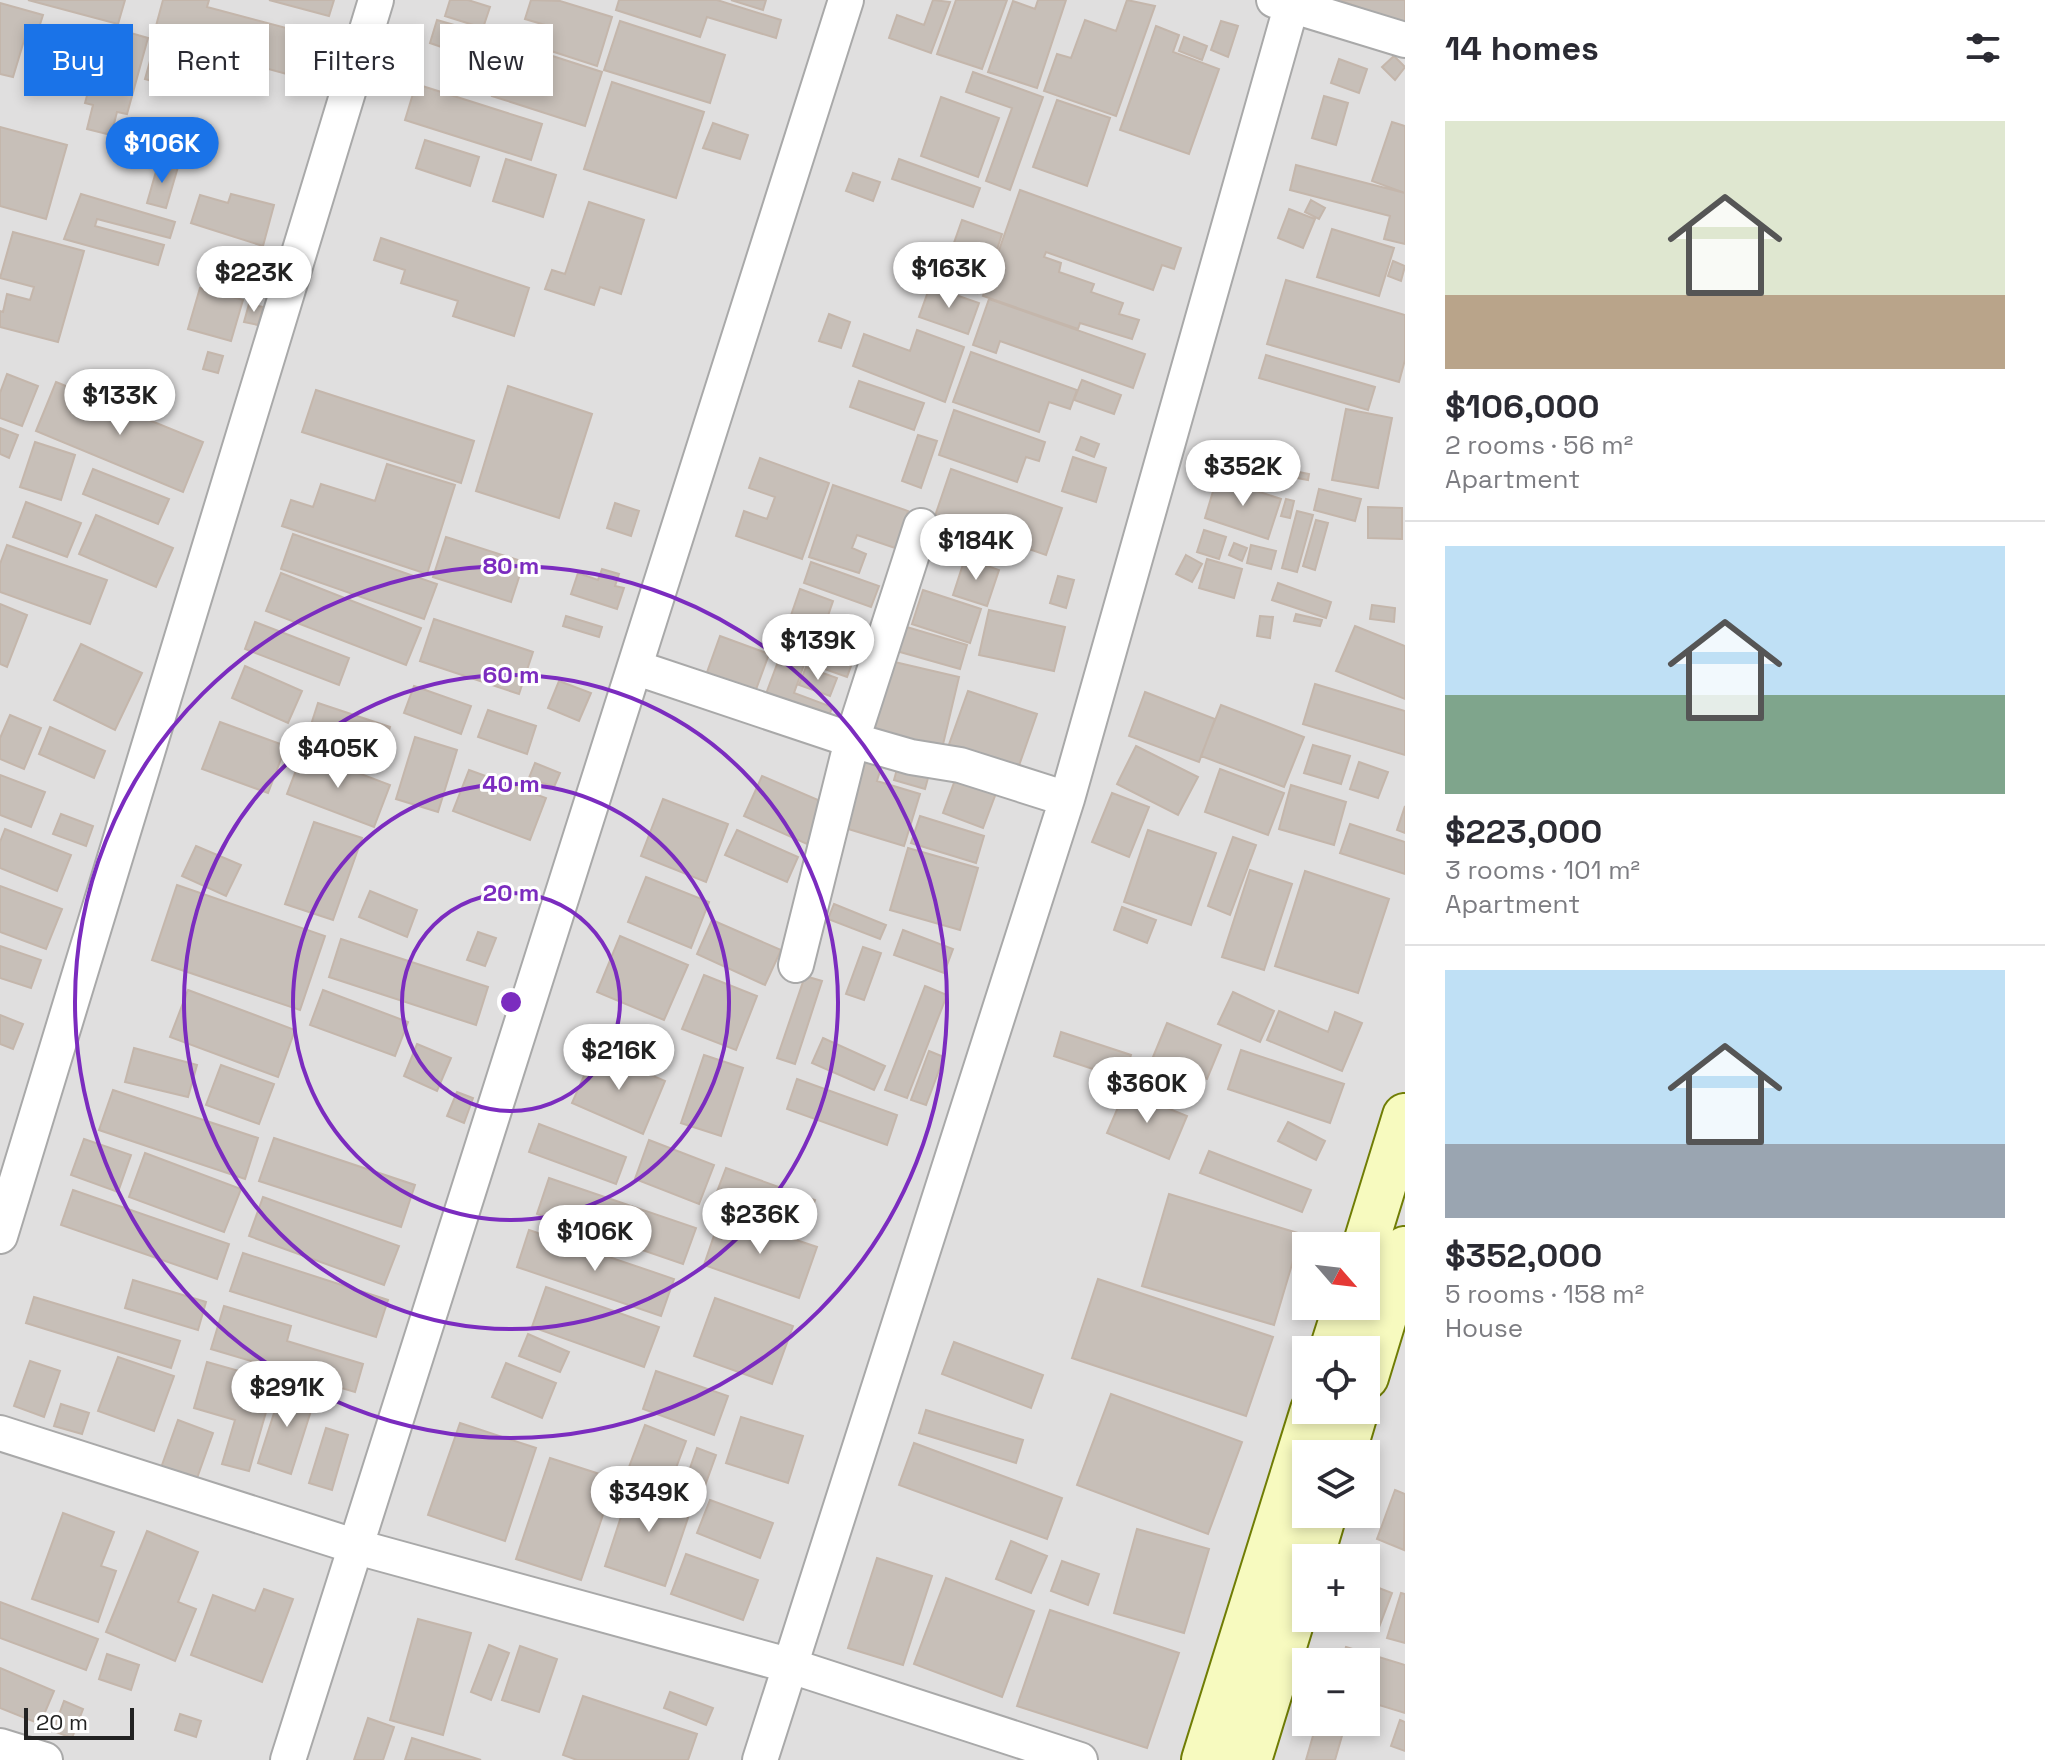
<!DOCTYPE html>
<html lang="en">
<head>
<meta charset="utf-8">
<style>
  :root { --surface:#fff; --page:#f7f7f7; --text:#2b2b33; --muted:#7c7c81; --line:#e1e1e2; --accent:#1a73e8 }
  body { margin:0; font-family:"Space Grotesk",sans-serif; background:var(--page); color:var(--text); height:100vh; display:flex; flex-direction:column; font-size:30px; white-space:nowrap }
  * { box-sizing:border-box; margin:0 }
  p { font-size:26px; color:var(--muted) }
  .icon { flex:none; width:44px; height:44px; fill:none; stroke:currentColor; stroke-width:2; stroke-linecap:round; stroke-linejoin:round }
  .map { position:relative; flex:1; overflow:hidden }
  .panel { display:flex; flex-direction:column; background:var(--surface); width:640px }
  .panel>* { flex:none }
  .top-card { position:absolute; left:24px; top:24px; width:760px; height:72px; display:flex; gap:16px }
  .needle { width:52px; rotate:118deg }
  .tools { position:absolute; left:1292px; top:1232px; display:grid; gap:16px }
  .tools a { display:grid; place-items:center; width:88px; height:88px; border-radius:0px; background:var(--surface); box-shadow:0 4px 12px #0003; font-size:40px }
  .scale { position:absolute; left:24px; bottom:20px; width:110px; box-sizing:border-box; padding-left:8px; border:4px solid #222; border-top:0; font-size:22px; line-height:28px; white-space:nowrap; color:#222; -webkit-text-stroke:6px #fff; paint-order:stroke }
  .price { position:absolute; translate:-50% -68px; padding:0 18px; border-radius:28px; background:#fff; color:#222; font-size:26px; line-height:52px; filter:drop-shadow(0 2px 4px #0008) }
  .price::after { content:''; position:absolute; left:50%; top:48px; width:24px; height:18px; margin-left:-12px; background:inherit; clip-path:polygon(0 0,100% 0,50% 100%) }
  .price.current { background:var(--accent); color:#fff }
  ul { padding:0; list-style:none }
  li { display:grid; align-content:center; gap:16px; height:424px; padding:0 40px }
  li+li { border-top:2px solid var(--line) }
  li span { display:grid; place-items:center; height:248px; border-radius:0px; color:#555 }
  li>.icon { margin-inline-start:auto }
  span .icon { width:144px; height:144px; fill:#fffc; stroke-width:1 }
  li b { font-size:34px }
  h2 { display:flex; justify-content:space-between; align-items:center; height:96px; padding:0 40px; font-size:34px }
  .pill { padding:0 28px; border-radius:0px; background:var(--surface); box-shadow:0 4px 12px #0003; font-size:28px; line-height:72px }
  .pill.current { background:var(--accent); color:#fff }
  main { display:flex; flex:1; min-height:0 }
  .map>svg:first-child { display:block }
</style>
</head>
<body>
<main>
<div class="map">
<svg width="1405" height="1760" viewBox="0 0 1405 1760">
  <rect width="100%" height="100%" fill="#f2efe9"/>
  <path fill="#e0dfdf" fill-rule="evenodd" d="M0,0H1405V1760H0ZM1306,1246H1366V1306H1306ZM1306,1350H1366V1410H1306ZM1306,1454H1366V1514H1306ZM1306,1558H1366V1618H1306ZM1306,1662H1366V1722H1306Z"/>
  <path fill="#c7bfb8" stroke="#c4b6ab" stroke-width="2" d="M28,0H125L118,24Z
    M163,0H209L207,7L324,38L312,81L153,37Z
    M269,0H334L329,16Z
    M450,0H468L490,7L483,28L445,16Z
    M531,0L560,1L612,17L597,66L545,49L552,27L525,19Z
    M619,0H717L781,20L776,38L707,17L700,37L616,10Z
    M731,0H766L763,10Z
    M933,0L950,2L931,53L889,38L897,15L924,25Z
    M956,0H1007L982,69L937,54Z
    M1038,0H1066L1037,88L988,72L1013,1L1035,9Z
    M1127,0L1155,6L1116,116L1044,91L1057,54L1071,58L1085,20L1116,31Z
    M1339,0H1405V24Z
    M0,3L43,15L36,37L26,34L13,77L0,74Z
    M437,20L461,27L453,51L430,43Z
    M620,21L725,55L710,103L604,70Z
    M1221,21L1238,26L1228,57L1211,50Z
    M106,26L148,38L127,114L117,112L111,135L87,129L93,105L85,103Z
    M1156,26L1179,35L1173,52L1219,69L1189,154L1120,130Z
    M1184,37L1207,46L1202,60L1179,51Z
    M509,42L602,72L585,126L492,96Z
    M155,43L197,55L187,91L145,79Z
    M1394,56L1405,67L1395,80L1382,67Z
    M1339,59L1367,69L1359,93L1331,83Z
    M973,72L1043,97L1010,190L986,181L1012,108L966,92Z
    M612,82L704,112L676,198L584,169Z
    M416,84L542,124L531,160L405,120Z
    M1324,96L1348,103L1336,145L1312,138Z
    M941,97L999,118L978,177L921,156Z
    M1057,100L1110,118L1087,186L1033,167Z
    M1392,122L1405,126V193L1372,181Z
    M713,123L748,135L740,159L703,148Z
    M0,127L67,145L46,219L0,206Z
    M425,140L479,157L470,186L416,168Z
    M506,159L556,175L543,217L493,201Z
    M899,159L980,188L973,207L892,179Z
    M159,161L178,167L166,208L147,203Z
    M1296,165L1405,193V244L1384,239L1390,216L1290,190Z
    M853,173L880,182L873,201L846,191Z
    M1020,190L1181,248L1174,269L1162,265L1153,290L1046,252L1044,257L1061,263L1059,272L1094,284L1091,292L1123,303L1119,314L1139,320L1132,339L1080,323L1078,329L983,296Z
    M81,194L175,222L170,238L97,219L95,226L164,245L158,265L64,239Z
    M231,194L274,205L263,246L191,223L200,195L228,203Z
    M1311,200L1325,208L1319,219L1305,212Z
    M589,202L644,220L621,294L600,287L594,305L545,289L552,270L565,274Z
    M1289,209L1315,219L1303,248L1278,238Z
    M962,220L1002,234L990,271L949,257Z
    M1332,229L1394,248L1379,296L1317,277Z
    M13,232L84,251L58,342L0,327V311L3,312L7,294L30,300L34,287L0,278Z
    M381,238L529,288L514,336L453,316L458,301L401,283L405,270L374,260Z
    M1393,261L1405,266L1401,281L1388,276Z
    M944,263L983,277L977,293L938,279Z
    M1286,280L1405,315V360L1399,382L1267,344Z
    M930,286L979,303L968,334L919,317Z
    M200,288L243,300L231,341L188,329Z
    M989,299L1145,354L1133,388L1000,341L996,353L973,345Z
    M249,304L263,307L258,325L244,322Z
    M829,314L850,322L841,348L819,341Z
    M917,330L964,347L945,402L853,366L864,334L910,351Z
    M208,352L223,356L218,373L203,369Z
    M971,352L1077,390L1070,409L1049,402L1039,432L953,402Z
    M1266,355L1375,387L1368,410L1259,378Z
    M7,374L38,386L22,426L0,418V393Z
    M1082,380L1121,395L1114,414L1074,400Z
    M859,381L924,403L914,430L850,407Z
    M56,382L203,442L183,492L36,431Z
    M508,386L592,414L559,518L476,491Z
    M316,390L474,441L461,483L302,432Z
    M1346,409L1392,418L1378,488L1332,480Z
    M954,410L1045,442L1039,461L1026,457L1017,482L939,455Z
    M0,428L18,435L9,458L0,454Z
    M918,435L937,441L921,488L902,481Z
    M1081,437L1099,444L1094,457L1076,450Z
    M35,442L75,455L61,500L20,487Z
    M1073,457L1106,468L1096,502L1062,491Z
    M760,458L829,483L802,559L736,536L744,511L767,519L775,497L749,488Z
    M387,464L455,485L427,574L282,526L291,500L313,507L321,484L375,501Z
    M93,469L169,499L158,524L83,494Z
    M951,469L1062,508L1046,555L935,516Z
    M1299,472L1309,474L1308,480L1297,478Z
    M1217,478L1281,499L1268,539L1205,518Z
    M833,485L908,511L895,548L857,535L852,548L866,554L859,573L809,557Z
    M1319,489L1361,499L1355,521L1314,510Z
    M1286,499L1294,501L1290,518L1281,516Z
    M26,502L81,523L67,557L13,537Z
    M615,503L639,511L631,536L607,528Z
    M1368,507L1402,508V539L1368,538Z
    M1297,511L1313,515L1297,572L1282,568Z
    M96,515L173,548L156,587L79,554Z
    M1316,520L1328,523L1315,570L1303,566Z
    M1204,530L1226,537L1219,559L1197,552Z
    M293,534L437,584L424,619L281,569Z
    M446,537L524,562L511,602L433,577Z
    M1234,543L1247,548L1242,561L1229,555Z
    M7,545L107,580L90,624L0,592V564Z
    M1251,545L1276,551L1271,569L1247,563Z
    M1186,555L1202,564L1192,582L1176,574Z
    M965,558L999,570L987,606L953,595Z
    M1207,559L1242,569L1234,598L1199,588Z
    M811,562L879,586L871,607L804,583Z
    M602,569L619,574L615,586L624,588L617,609L571,594L578,573L598,580Z
    M281,573L421,628L406,665L266,611Z
    M1058,576L1074,580L1066,608L1050,603Z
    M1278,583L1331,602L1326,618L1272,600Z
    M800,589L833,601L819,642L786,630Z
    M923,590L981,609L970,643L912,624Z
    M0,604L27,615L7,667L0,664Z
    M1372,605L1395,608L1394,622L1370,619Z
    M989,610L1065,627L1054,671L979,655Z
    M1296,614L1322,620L1320,626L1294,621Z
    M566,616L602,627L599,637L563,626Z
    M1260,616L1273,617L1270,638L1257,636Z
    M434,619L533,652L519,694L420,661Z
    M255,622L349,658L339,685L245,649Z
    M900,625L967,645L960,669L893,650Z
    M1355,626L1405,646V699L1336,671Z
    M789,632L855,655L847,677L805,662L794,693L832,707L827,723L763,702Z
    M720,636L769,654L754,695L705,678Z
    M81,644L142,673L115,730L54,700Z
    M886,660L959,677L940,757L867,741Z
    M245,666L302,691L288,723L232,698Z
    M806,667L837,678L830,696L799,685Z
    M559,681L591,693L579,721L548,708Z
    M1315,684L1405,711V755L1303,724Z
    M414,686L471,706L461,734L404,713Z
    M968,691L1037,714L1015,777L946,753Z
    M1145,692L1215,719L1199,762L1129,736Z
    M318,703L390,727L380,761L307,737Z
    M1221,705L1304,737L1284,787L1201,756Z
    M488,710L536,726L527,754L478,737Z
    M10,715L41,728L24,769L0,759V738Z
    M220,722L286,746L268,793L202,769Z
    M50,727L105,751L94,778L39,754Z
    M415,737L457,750L438,812L396,799Z
    M1313,745L1350,756L1341,784L1304,773Z
    M1136,746L1198,777L1178,815L1117,784Z
    M303,752L390,785L374,827L287,794Z
    M854,752L883,761L877,781L920,794L904,846L832,824Z
    M900,758L931,767L925,789L894,780Z
    M1359,762L1388,772L1378,798L1350,789Z
    M535,763L560,773L554,787L529,778Z
    M959,769L999,785L983,828L943,813Z
    M1220,769L1284,793L1268,835L1205,812Z
    M469,770L546,798L530,840L453,811Z
    M0,775L45,792L31,827L0,815Z
    M762,776L825,803L807,844L744,816Z
    M1291,785L1346,802L1334,845L1279,829Z
    M1112,793L1149,807L1129,857L1092,842Z
    M663,799L728,824L706,882L641,856Z
    M1405,806V833L1397,830Z
    M61,814L93,826L86,846L53,834Z
    M920,816L984,836L976,863L911,843Z
    M314,822L362,838L333,920L285,904Z
    M1350,824L1405,842V874L1340,853Z
    M5,829L71,855L57,891L0,868V842Z
    M737,830L798,857L787,882L725,855Z
    M1148,830L1216,853L1191,925L1124,902Z
    M1233,837L1256,845L1230,915L1208,906Z
    M196,846L241,865L226,896L182,876Z
    M908,848L978,868L960,930L890,910Z
    M1250,870L1292,884L1264,970L1222,957Z
    M1305,871L1389,899L1358,993L1275,966Z
    M646,877L709,902L691,948L628,922Z
    M177,885L325,936L300,1010L152,960Z
    M0,886L62,909L46,949L0,932Z
    M370,891L417,910L407,937L359,917Z
    M834,904L886,925L880,939L828,919Z
    M1122,907L1156,920L1147,943L1114,930Z
    M712,920L781,950L765,985L697,954Z
    M903,930L953,949L944,973L894,955Z
    M478,932L496,938L485,966L467,960Z
    M620,936L688,965L664,1020L597,992Z
    M341,939L488,987L476,1025L329,977Z
    M0,946L41,960L31,988L0,978Z
    M863,947L881,953L864,1000L846,994Z
    M704,975L757,996L736,1050L682,1029Z
    M805,976L822,981L795,1064L777,1058Z
    M925,986L947,995L907,1098L885,1090Z
    M188,990L295,1030L278,1077L170,1037Z
    M323,990L408,1022L395,1056L310,1025Z
    M1233,992L1274,1011L1260,1042L1218,1024Z
    M1279,1011L1328,1032L1335,1012L1362,1023L1342,1071L1267,1040Z
    M0,1015L23,1024L13,1049L0,1044Z
    M1167,1023L1221,1045L1207,1079L1153,1057Z
    M1061,1032L1131,1055L1123,1079L1054,1056Z
    M823,1038L885,1066L874,1090L812,1063Z
    M417,1044L451,1058L437,1091L404,1076Z
    M134,1048L197,1065L188,1097L125,1082Z
    M1241,1050L1344,1084L1330,1123L1228,1089Z
    M595,1051L665,1081L643,1134L572,1103Z
    M929,1051L944,1057L926,1105L911,1100Z
    M704,1055L743,1068L721,1136L681,1123Z
    M221,1065L274,1084L259,1124L206,1105Z
    M797,1079L897,1115L887,1145L787,1109Z
    M113,1090L258,1138L245,1179L99,1130Z
    M1125,1091L1187,1116L1169,1159L1107,1133Z
    M457,1092L473,1098L464,1123L447,1116Z
    M1288,1122L1325,1141L1316,1160L1278,1141Z
    M539,1124L626,1157L616,1184L529,1152Z
    M274,1138L415,1185L401,1227L259,1181Z
    M84,1139L131,1155L118,1192L71,1175Z
    M649,1140L714,1165L699,1204L635,1179Z
    M1209,1151L1311,1190L1302,1212L1200,1173Z
    M145,1153L241,1189L224,1232L129,1197Z
    M726,1168L815,1200L804,1231L715,1197Z
    M549,1178L696,1228L683,1264L537,1214Z
    M73,1190L229,1244L217,1279L61,1225Z
    M1169,1194L1301,1234L1274,1325L1142,1286Z
    M263,1197L399,1246L384,1285L249,1236Z
    M721,1215L817,1247L799,1298L704,1265Z
    M529,1230L674,1279L661,1316L517,1267Z
    M243,1253L388,1300L376,1337L230,1291Z
    M1098,1279L1273,1337L1246,1416L1072,1358Z
    M133,1280L206,1302L198,1330L125,1308Z
    M546,1287L659,1327L644,1367L532,1327Z
    M34,1297L180,1341L171,1368L26,1323Z
    M715,1298L793,1326L772,1384L694,1356Z
    M224,1306L291,1326L287,1341L363,1364L355,1392L211,1349Z
    M528,1334L569,1352L560,1372L519,1356Z
    M954,1342L1043,1375L1031,1408L942,1374Z
    M118,1357L174,1376L154,1431L98,1411Z
    M30,1361L60,1371L44,1417L14,1406Z
    M207,1362L275,1381L249,1471L222,1464L235,1420L194,1408Z
    M506,1363L556,1383L542,1418L492,1397Z
    M656,1371L728,1396L714,1435L643,1409Z
    M283,1385L316,1395L291,1474L258,1463Z
    M1111,1394L1242,1442L1208,1534L1077,1485Z
    M61,1404L89,1413L82,1434L54,1426Z
    M926,1410L1023,1440L1016,1463L919,1433Z
    M741,1417L803,1436L788,1483L726,1463Z
    M178,1420L213,1433L196,1481L161,1468Z
    M460,1423L536,1448L505,1541L428,1515Z
    M645,1425L686,1441L670,1484L629,1467Z
    M326,1428L348,1435L332,1490L309,1483Z
    M914,1443L1062,1498L1047,1539L899,1485Z
    M697,1448L716,1455L702,1494L683,1488Z
    M550,1458L615,1479L581,1580L516,1559Z
    M632,1483L693,1503L665,1586L605,1566Z
    M1395,1490L1405,1494L1404,1550L1377,1539Z
    M710,1500L773,1523L760,1558L697,1533Z
    M63,1513L114,1532L101,1566L116,1571L98,1622L32,1599Z
    M1137,1529L1209,1549L1184,1633L1114,1613Z
    M147,1531L198,1552L178,1602L196,1609L175,1661L106,1632Z
    M1011,1541L1047,1556L1031,1593L996,1579Z
    M686,1554L758,1580L743,1620L671,1594Z
    M877,1558L932,1576L903,1665L848,1648Z
    M1062,1561L1099,1574L1088,1605L1051,1591Z
    M946,1578L1034,1611L1002,1697L914,1664Z
    M1366,1583L1392,1593L1378,1630L1347,1618H1366Z
    M264,1589L293,1599L262,1682L191,1655L213,1595L255,1611Z
    M1401,1593L1405,1594V1643L1387,1638Z
    M0,1602L98,1639L86,1670L0,1638Z
    M1050,1610L1179,1653L1147,1748L1017,1706Z
    M418,1619L471,1633L443,1735L390,1720Z
    M489,1645L509,1653L491,1700L471,1692Z
    M520,1646L557,1659L539,1712L502,1700Z
    M1346,1647L1405,1665V1713L1366,1701V1662H1341Z
    M107,1654L139,1665L131,1690L99,1679Z
    M0,1668L54,1691L40,1724L0,1708Z
    M670,1692L713,1708L706,1725L664,1708Z
    M583,1696L697,1734L688,1760H577L563,1755Z
    M64,1701L83,1709L72,1738L53,1731Z
    M180,1714L201,1721L196,1737L175,1730Z
    M368,1718L394,1727L383,1760H354Z
    M1400,1720L1405,1722V1751L1391,1746Z
    M1317,1722H1346L1335,1760H1306Z
    M412,1738L481,1760H405Z"/>
  <g fill="none" stroke-linecap="round" stroke-linejoin="round">
    <g stroke="#a9a9a9" stroke-width="38">
      <path id="street" d="M1274,0L1405,40
        M637,668L852,740L911,757L960,765L1067,799
        M796,965L852,740L921,526
        M0,1236L376,0
        M0,1433L357,1547L788,1665L1080,1760
        M0,1746L45,1760
        M288,1760L846,0
        M760,1760L1067,799L1293,0"/>
    </g>
    <g stroke="#707d05" stroke-width="48">
      <path id="secondary" d="M1365,1246L1405,1116
        M1332,1350L1346,1306
        M1366,1377L1405,1249
        M1343,1454L1356,1410
        M1311,1558L1324,1514
        M1204,1760L1313,1410
        M1249,1760L1306,1574"/>
    </g>
    <use href="#street" stroke="#fff" stroke-width="34"/>
    <use href="#secondary" stroke="#f7fabf" stroke-width="44"/>
  </g>
  <g fill="none" stroke="#7b2cbf" stroke-width="4">
    <circle cx="511" cy="1002" r="109"/>
    <circle cx="511" cy="1002" r="218"/>
    <circle cx="511" cy="1002" r="327"/>
    <circle cx="511" cy="1002" r="436"/>
  </g>
  <circle cx="511" cy="1002" r="12" fill="#7b2cbf" stroke="#fff" stroke-width="4"/>
  <g font-size="24" text-anchor="middle" font-weight="bold" fill="#7b2cbf" stroke="#fff" stroke-width="6" stroke-linejoin="round" paint-order="stroke">
    <text x="511" y="574">80 m</text>
    <text x="511" y="683">60 m</text>
    <text x="511" y="792">40 m</text>
    <text x="511" y="901">20 m</text>
  </g>
</svg>
<div class="tools">
<a><svg class="needle" viewBox="-14 -14 28 28"><path d="M0-13l5 13h-10z" fill="#e53935"/><path d="M0 13l5-13h-10z" fill="#7c7c81"/></svg></a>
<a><svg class="icon" aria-label="locate" viewBox="0 0 24 24"><circle cx="12" cy="12" r="6"/><path d="M12 2v4M12 18v4M2 12h4M18 12h4"/></svg></a>
<a><svg class="icon" aria-label="layers" viewBox="0 0 24 24"><path d="M12 4l9 5-9 5-9-5zM3 14l9 5 9-5"/></svg></a>
<a>+</a>
<a>−</a>
</div>
<div class="scale">20 m</div>
<b class="price current" style="left:162px;top:185px">$106K</b>
<b class="price" style="left:949px;top:310px">$163K</b>
<b class="price" style="left:254px;top:314px">$223K</b>
<b class="price" style="left:120px;top:437px">$133K</b>
<b class="price" style="left:1243px;top:508px">$352K</b>
<b class="price" style="left:976px;top:582px">$184K</b>
<b class="price" style="left:818px;top:682px">$139K</b>
<b class="price" style="left:338px;top:790px">$405K</b>
<b class="price" style="left:619px;top:1092px">$216K</b>
<b class="price" style="left:1147px;top:1125px">$360K</b>
<b class="price" style="left:760px;top:1256px">$236K</b>
<b class="price" style="left:595px;top:1273px">$106K</b>
<b class="price" style="left:287px;top:1429px">$291K</b>
<b class="price" style="left:649px;top:1534px">$349K</b>
<div class="top-card">
<a class="pill current">Buy</a>
<a class="pill">Rent</a>
<a class="pill">Filters</a>
<a class="pill">New</a>
</div>
</div>
<section class="panel">
<h2>14 homes<svg class="icon" aria-label="filters" viewBox="0 0 24 24"><path d="M4 7h16M4 17h16"/><circle cx="9" cy="7" r="2"/><circle cx="15" cy="17" r="2"/></svg></h2>
<ul>
<li><span style="background:linear-gradient(#dfe7d0 70%,#b9a48a 0)"><svg class="icon" aria-label="home" viewBox="0 0 24 24"><path d="M3 11l9-7 9 7M6 9v11h12V9"/></svg></span><div><b>$106,000</b><p>2 rooms · 56 m²</p><p>Apartment</p></div></li>
<li><span style="background:linear-gradient(#bfe0f5 60%,#7fa58c 0)"><svg class="icon" aria-label="home" viewBox="0 0 24 24"><path d="M3 11l9-7 9 7M6 9v11h12V9"/></svg></span><div><b>$223,000</b><p>3 rooms · 101 m²</p><p>Apartment</p></div></li>
<li><span style="background:linear-gradient(#bfe0f5 70%,#9aa5b1 0)"><svg class="icon" aria-label="home" viewBox="0 0 24 24"><path d="M3 11l9-7 9 7M6 9v11h12V9"/></svg></span><div><b>$352,000</b><p>5 rooms · 158 m²</p><p>House</p></div></li>
</ul>
</section>
</main>
</body>
</html>
